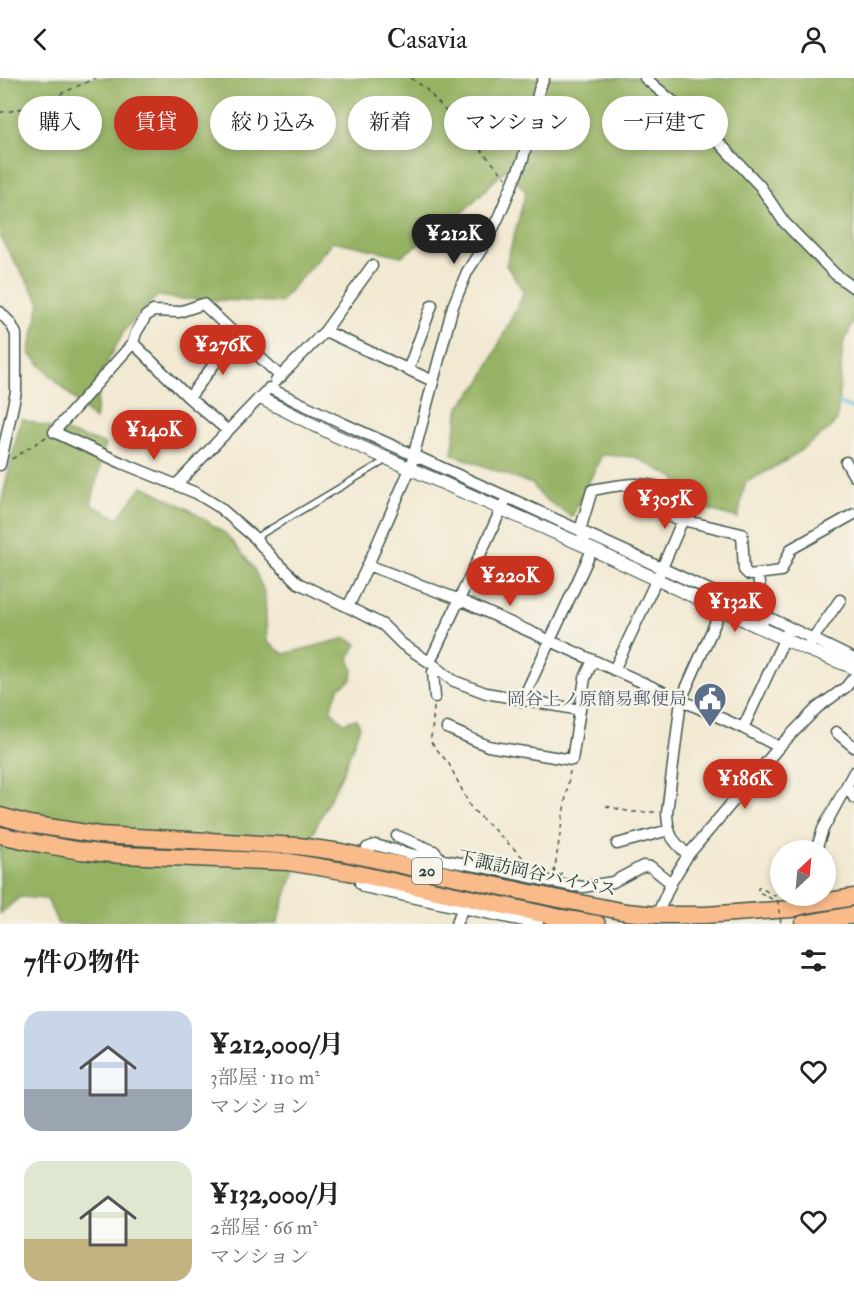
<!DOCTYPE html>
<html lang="ja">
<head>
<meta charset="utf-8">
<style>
  :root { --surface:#fff; --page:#f2f2f2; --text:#222; --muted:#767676; --accent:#c8321e }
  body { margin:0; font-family:"IM FELL Double Pica","Noto Serif JP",serif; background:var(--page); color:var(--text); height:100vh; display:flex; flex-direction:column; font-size:22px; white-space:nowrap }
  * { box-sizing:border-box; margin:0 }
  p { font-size:20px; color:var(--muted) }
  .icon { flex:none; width:33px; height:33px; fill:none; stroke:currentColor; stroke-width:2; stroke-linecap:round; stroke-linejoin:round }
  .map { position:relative; height:846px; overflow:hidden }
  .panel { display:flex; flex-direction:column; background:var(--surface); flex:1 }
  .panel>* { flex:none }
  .banner { position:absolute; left:18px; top:18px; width:819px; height:54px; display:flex; gap:12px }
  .needle { width:39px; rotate:26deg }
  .tools { position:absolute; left:770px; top:762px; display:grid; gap:12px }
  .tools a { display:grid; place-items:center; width:66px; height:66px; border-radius:50%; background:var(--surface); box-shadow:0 3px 9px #0003; font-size:30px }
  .price { position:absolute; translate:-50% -51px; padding:0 14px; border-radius:21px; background:var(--accent); color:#fff; font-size:20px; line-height:39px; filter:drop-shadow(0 2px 3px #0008) }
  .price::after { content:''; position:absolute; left:50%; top:36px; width:18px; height:14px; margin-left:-9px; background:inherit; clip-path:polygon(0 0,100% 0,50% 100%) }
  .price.active { background:#222; color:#fff }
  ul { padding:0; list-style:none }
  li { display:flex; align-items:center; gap:18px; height:150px; padding:0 24px }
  li span { display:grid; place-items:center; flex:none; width:168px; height:120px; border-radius:18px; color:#555 }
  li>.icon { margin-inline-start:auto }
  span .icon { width:72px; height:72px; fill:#fffc; stroke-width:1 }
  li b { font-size:26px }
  h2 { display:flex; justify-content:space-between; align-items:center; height:72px; padding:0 24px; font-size:26px }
  .tag { padding:0 21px; border-radius:27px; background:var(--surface); box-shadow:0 3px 9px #0003; font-size:21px; line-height:54px }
  .tag.active { background:var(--accent); color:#fff }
  header { display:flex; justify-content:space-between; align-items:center; height:78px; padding:0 24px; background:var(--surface); font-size:27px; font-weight:600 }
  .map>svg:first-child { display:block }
</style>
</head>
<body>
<header><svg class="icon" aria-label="back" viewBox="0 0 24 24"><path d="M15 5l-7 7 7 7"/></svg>Casavia<svg class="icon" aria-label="person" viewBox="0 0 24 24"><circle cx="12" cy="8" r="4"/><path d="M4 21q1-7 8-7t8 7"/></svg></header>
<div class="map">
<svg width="854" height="846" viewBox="0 0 854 846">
  <rect width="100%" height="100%" fill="#f7f3e8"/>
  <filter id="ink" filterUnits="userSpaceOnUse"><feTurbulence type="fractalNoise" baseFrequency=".0167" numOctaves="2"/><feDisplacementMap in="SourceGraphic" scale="12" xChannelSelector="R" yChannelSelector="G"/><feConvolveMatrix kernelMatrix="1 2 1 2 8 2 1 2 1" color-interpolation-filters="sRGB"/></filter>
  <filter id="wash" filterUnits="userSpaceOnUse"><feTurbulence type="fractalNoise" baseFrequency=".008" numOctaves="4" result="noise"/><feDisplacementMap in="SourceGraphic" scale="24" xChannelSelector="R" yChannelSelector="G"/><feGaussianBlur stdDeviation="1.35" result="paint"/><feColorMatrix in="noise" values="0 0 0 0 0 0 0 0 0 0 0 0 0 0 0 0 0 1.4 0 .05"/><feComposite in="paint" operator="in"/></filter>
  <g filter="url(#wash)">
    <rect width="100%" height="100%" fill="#f2e9d2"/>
    <path fill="#96b263" stroke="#5a784c" stroke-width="1.5" d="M0,0H854V243L843,266L837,343L823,356L787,382L745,405L738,440L686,425L675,400L635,379L602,377L572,439L542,419L532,406L452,376L459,329L480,305L524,214L506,187L526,114L507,90L460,137L402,178L333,163L280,224L180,221L157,218L126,250L101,296L95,342L29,275L40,224L0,160Z
      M21,341L105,366L91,427L118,440L143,408L190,432L226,456L253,489L265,516L267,564L284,576L346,560L357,566L349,580L353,592L352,601L339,610L330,632L344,645L356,641L360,648L344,692L316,749L288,811L277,846H58L47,821L20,819L0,836V430Z"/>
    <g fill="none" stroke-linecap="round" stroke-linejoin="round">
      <path stroke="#5ec2dc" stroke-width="3" d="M838,325L854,331"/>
    </g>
  </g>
  <g filter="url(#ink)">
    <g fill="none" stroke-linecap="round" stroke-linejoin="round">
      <g stroke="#3f574c" stroke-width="8">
        <path id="service" d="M255,460L388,381"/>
      </g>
      <g stroke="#3f574c" stroke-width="13">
        <path id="minor" d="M645,0L709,54L760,108L784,144L835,196L854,210
          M0,234L11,246L16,256V314L0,387
          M325,253L433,303
          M133,265L189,320L228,353
          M408,292L432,227
          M281,299L203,226L179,234L153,233L146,238L136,255L133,265L54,354L122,385L196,415L219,429L255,460L273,481L298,505L348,529L383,547L402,566L435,588L454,603L486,615L580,632
          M276,303L325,253L372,188
          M269,310L340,344L507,419L430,584
          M189,320L215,285L239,260
          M846,384L854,398
          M176,407L265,314
          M507,419L766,538L854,581
          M585,468L581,449L592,412C620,407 648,400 674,416L670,439L742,456L744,492L749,497L781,493L791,471L854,436
          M368,487L460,522L743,650L779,669
          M757,496L766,538L764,542
          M348,529L368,487L410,391L453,228L467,194L488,161L499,138L523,81L539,12L544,0
          M809,566L840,522
          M614,592L662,490L683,441
          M435,619L433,594L435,588
          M522,623L592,472
          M447,650L488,668L572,682L585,600L593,582
          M743,650L787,555
          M836,654L854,669
          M847,707L854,720
          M397,758L434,773L442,782
          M617,766L669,752
          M367,770L375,767L415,777L483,789L568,807L583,809L613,804L643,788L651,789L671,805
          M816,772L823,751L854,694
          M688,777C672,762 668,758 667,735L681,622L721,532
          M360,805L364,809L538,846
          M657,837L671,805L688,777L779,669L817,630L846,609L854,599
          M456,846L463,830"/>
      </g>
      <g stroke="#3f574c" stroke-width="14">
        <path id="tertiary" d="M260,320L334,357L585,468L806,571L854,590"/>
      </g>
      <g stroke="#3f574c" stroke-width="19">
        <path id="trunk" d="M0,738L29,746L99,757L298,768L341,774L549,819L626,834L657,837H705L791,831L805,827L854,819
          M0,757L41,766L81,773L122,777L288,784L349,794L561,840L597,846
          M803,846L854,837"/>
      </g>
      <path stroke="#3f574c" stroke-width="1.5" stroke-dasharray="4.5 4.5" stroke-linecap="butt" d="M411,0L425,10L506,100
        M0,34C26,34 70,11 96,0
        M12,381L46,359
        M434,629L432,654L430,663L449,686L471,730L533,789
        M606,728L631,734H656
        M554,795L570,693"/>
      <use href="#service" stroke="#fff" stroke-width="5"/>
      <use href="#minor" stroke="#fff" stroke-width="10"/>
      <use href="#tertiary" stroke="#fff" stroke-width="12"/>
      <use href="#trunk" stroke="#fabb8b" stroke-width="16"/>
      <path stroke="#3f574c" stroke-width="1.5" stroke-dasharray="4.5 4.5" stroke-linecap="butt" d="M772,821L757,813L759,809L777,819L781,846"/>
    </g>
  </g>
  <defs>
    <g id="civic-pin" transform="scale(1.725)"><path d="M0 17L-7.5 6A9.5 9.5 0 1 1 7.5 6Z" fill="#5c6f8a" stroke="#f7f3e8"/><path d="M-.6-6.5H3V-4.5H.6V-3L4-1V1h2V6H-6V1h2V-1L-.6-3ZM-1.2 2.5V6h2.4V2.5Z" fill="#fff"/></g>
  </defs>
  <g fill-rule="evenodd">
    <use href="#civic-pin" x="710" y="621"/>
  </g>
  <g text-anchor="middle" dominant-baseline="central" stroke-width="5" stroke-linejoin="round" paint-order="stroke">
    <rect fill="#f7f3e8" stroke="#60746a" stroke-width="1.5" x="412" y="780" width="30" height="26" rx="4.5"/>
    <g font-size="16" font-weight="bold" fill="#1f3d34">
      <text x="427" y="793">20</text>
    </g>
    <g font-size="18" fill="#4e5e75" stroke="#f7f3e8" text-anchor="end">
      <text x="687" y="621">岡谷上ノ原簡易郵便局</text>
    </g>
    <g font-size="18" fill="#1f3d34" stroke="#f7f3e8">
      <text transform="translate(537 796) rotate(12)">下諏訪岡谷バイパス</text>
    </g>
  </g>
</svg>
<div class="tools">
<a><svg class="needle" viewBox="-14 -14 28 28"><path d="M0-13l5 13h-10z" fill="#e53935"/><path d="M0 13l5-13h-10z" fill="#767676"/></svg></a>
</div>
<b class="price active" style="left:454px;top:187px">¥212K</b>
<b class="price" style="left:223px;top:298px">¥276K</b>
<b class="price" style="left:154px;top:383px">¥140K</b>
<b class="price" style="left:665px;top:452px">¥305K</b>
<b class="price" style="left:510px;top:529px">¥220K</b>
<b class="price" style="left:735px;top:555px">¥132K</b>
<b class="price" style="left:745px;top:732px">¥186K</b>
<div class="banner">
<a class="tag">購入</a>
<a class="tag active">賃貸</a>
<a class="tag">絞り込み</a>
<a class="tag">新着</a>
<a class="tag">マンション</a>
<a class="tag">一戸建て</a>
</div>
</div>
<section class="panel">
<h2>7件の物件<svg class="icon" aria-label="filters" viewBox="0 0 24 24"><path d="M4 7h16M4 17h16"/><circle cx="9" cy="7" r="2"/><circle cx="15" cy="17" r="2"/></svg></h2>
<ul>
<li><span style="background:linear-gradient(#c9d6e8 65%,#9aa5b1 0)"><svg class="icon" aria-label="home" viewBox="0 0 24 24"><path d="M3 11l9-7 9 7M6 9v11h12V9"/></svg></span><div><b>¥212,000/月</b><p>3部屋 · 110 m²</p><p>マンション</p></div><svg class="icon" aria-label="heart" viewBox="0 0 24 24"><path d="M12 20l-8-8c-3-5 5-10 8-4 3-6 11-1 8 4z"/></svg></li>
<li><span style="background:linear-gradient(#dfe7d0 65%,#c2b280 0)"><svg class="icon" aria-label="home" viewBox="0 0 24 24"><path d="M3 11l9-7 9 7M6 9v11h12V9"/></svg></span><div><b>¥132,000/月</b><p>2部屋 · 66 m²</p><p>マンション</p></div><svg class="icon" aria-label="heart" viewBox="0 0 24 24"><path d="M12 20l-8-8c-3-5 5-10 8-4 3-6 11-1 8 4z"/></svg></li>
</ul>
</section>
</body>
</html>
